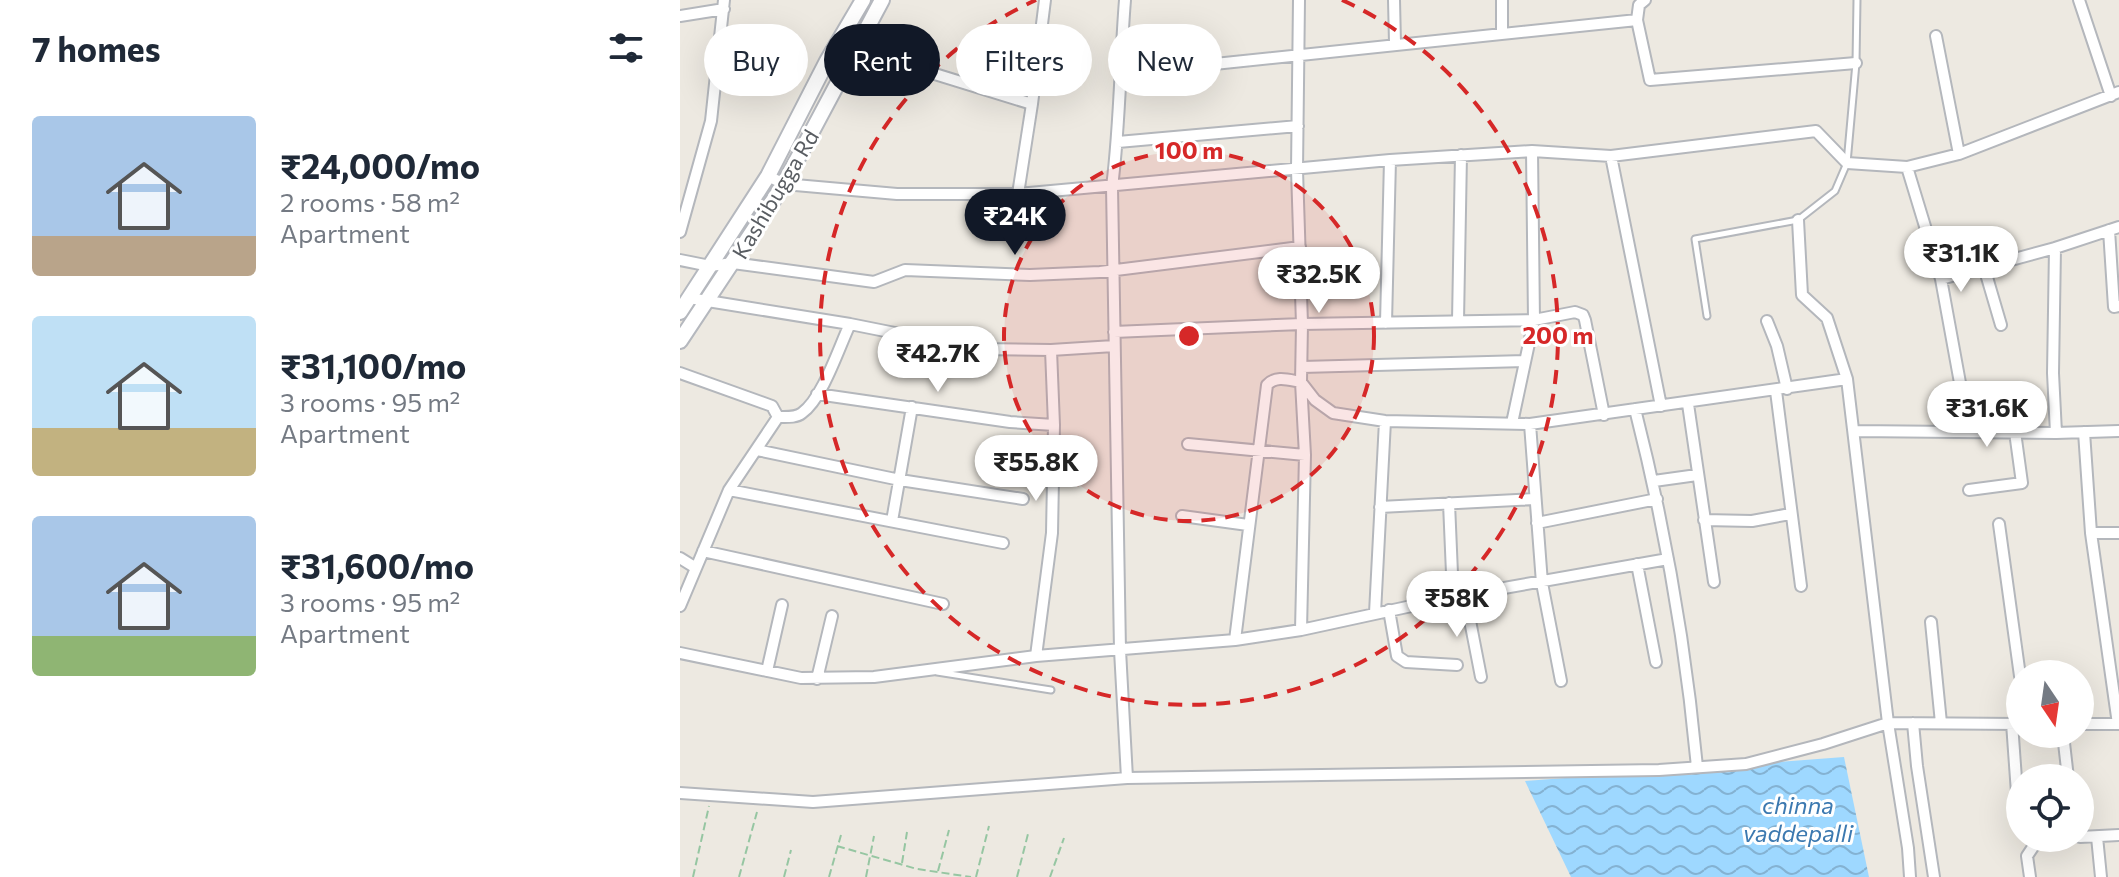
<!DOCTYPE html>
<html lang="en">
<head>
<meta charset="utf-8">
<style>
  :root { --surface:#fff; --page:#f6f6f7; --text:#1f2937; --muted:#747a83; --accent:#111827 }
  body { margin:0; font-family:Commissioner,sans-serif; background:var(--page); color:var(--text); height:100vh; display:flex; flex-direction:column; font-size:30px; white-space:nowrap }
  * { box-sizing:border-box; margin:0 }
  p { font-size:26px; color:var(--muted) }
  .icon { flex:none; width:44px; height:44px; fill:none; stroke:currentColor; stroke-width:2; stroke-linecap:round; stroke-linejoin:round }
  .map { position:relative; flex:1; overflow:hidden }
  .side { display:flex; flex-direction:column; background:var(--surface); width:680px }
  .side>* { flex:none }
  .top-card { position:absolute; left:24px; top:24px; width:760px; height:72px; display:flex; gap:16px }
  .needle { width:52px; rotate:167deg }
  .fabs { position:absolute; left:1326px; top:660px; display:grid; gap:16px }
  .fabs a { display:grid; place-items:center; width:88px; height:88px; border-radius:50%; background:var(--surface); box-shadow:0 8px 32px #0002; font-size:40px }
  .price { position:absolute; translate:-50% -68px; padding:0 18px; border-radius:28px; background:#fff; color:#222; font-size:26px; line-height:52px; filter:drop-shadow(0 2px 4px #0008) }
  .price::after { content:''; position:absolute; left:50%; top:48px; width:24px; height:18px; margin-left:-12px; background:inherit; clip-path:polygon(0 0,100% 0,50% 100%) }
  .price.active { background:var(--accent); color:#fff }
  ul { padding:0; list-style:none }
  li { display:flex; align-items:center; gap:24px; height:200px; padding:0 32px }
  li span { display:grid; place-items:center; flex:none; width:224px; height:160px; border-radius:8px; color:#555 }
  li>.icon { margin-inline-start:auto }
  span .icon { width:96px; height:96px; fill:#fffc; stroke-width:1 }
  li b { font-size:34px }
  h2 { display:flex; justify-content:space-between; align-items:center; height:96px; padding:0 32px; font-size:34px }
  .chip { padding:0 28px; border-radius:36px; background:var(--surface); box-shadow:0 8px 32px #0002; font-size:28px; line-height:72px }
  .chip.active { background:var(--accent); color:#fff }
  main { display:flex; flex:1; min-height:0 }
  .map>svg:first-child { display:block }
</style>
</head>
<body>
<main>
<section class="side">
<h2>7 homes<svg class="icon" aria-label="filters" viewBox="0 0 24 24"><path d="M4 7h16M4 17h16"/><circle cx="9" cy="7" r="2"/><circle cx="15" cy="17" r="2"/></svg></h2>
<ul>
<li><span style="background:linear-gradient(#a9c7e8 75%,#b9a48a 0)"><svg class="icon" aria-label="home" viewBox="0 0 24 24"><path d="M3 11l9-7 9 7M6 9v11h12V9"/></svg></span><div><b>₹24,000/mo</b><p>2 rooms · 58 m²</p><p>Apartment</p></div></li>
<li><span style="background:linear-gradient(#bfe0f5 70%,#c2b280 0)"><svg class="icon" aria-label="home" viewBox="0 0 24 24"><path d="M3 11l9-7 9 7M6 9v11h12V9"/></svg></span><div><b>₹31,100/mo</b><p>3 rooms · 95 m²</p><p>Apartment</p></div></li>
<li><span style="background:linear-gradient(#a9c7e8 75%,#8fb573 0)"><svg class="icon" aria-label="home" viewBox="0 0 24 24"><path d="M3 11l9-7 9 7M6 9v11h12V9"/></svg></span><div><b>₹31,600/mo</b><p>3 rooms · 95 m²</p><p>Apartment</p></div></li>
</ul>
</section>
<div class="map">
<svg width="1439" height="877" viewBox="0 0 1439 877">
  <defs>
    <pattern id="water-waves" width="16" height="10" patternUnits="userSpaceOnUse" patternTransform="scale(2)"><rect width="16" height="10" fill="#9ed8ff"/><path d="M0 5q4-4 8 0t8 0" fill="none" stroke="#84b2d2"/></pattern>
  </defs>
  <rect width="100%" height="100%" fill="#ede9e1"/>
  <path fill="url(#water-waves)" d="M1164,757L1189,877H891L845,781Z"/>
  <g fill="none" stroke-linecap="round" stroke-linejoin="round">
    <g stroke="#b4b7bc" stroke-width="9">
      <path id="lane" d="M1027,316L1015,239L1118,220L1155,191L1167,163L1176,63L1177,0
        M257,672L371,690"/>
    </g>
    <g stroke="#b4b7bc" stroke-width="14">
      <path id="street" d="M445,0C440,62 440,125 432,187L440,650L447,778
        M619,0L617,170L622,324L621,382L625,455L621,630
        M714,0L715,43
        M822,0V32
        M1399,0L1431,96
        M0,16L44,9
        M957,20L970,80L1176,63
        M1256,36L1279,154
        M177,50L352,104
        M439,74L957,20L959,5L965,0
        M438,142L618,126
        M931,156L981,406
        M1227,167L1261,279L1289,432
        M88,176L104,184L217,194H338L710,160L852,151L931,156L1136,131L1167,163L1227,167L1279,154L1439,92
        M338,194L352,104L365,0
        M1118,220L1122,295L1147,318L1167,379
        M1429,230L1434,307L1439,306
        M0,232L31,121L44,0
        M1375,248L1373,373L1376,433
        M0,260L30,266L53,263L194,282L225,270L350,275L420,272L620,247
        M1304,267L1321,325
        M1261,279L1375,248L1439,227
        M9,298L170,324L295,349L371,350L434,346
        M778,321L781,155
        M1087,321L1097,346L1107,389
        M706,323L710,160
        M434,332L622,324L854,320L895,312L903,315L905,320L924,415
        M622,367L845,361
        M0,373L92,406L98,417
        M1096,391L1121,586
        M137,394L330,422L374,425
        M1008,404L1034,582
        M955,409C985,527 1006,647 1017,767
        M832,423L854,320L852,151
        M850,424L862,583L881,681
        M1174,431L1376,433L1439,431
        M1404,432L1411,533L1438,724
        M508,444L625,455
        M77,450L220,480L343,499
        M974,481L1017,475
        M49,490L323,543
        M1289,490L1342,483L1335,432
        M769,503L773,597
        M700,507L855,499
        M502,516L568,525
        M1024,520L1072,521L1110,514
        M212,521L232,407
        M857,523L977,499
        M1319,524L1340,676
        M1411,533H1439
        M23,551L263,604
        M0,558L16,568
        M957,564L976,662
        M785,595L801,677
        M0,606L49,490L98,417C106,417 116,418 122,413C143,398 159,347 170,324
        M709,610L717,656L726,662L777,665
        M695,613L705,421
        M1251,622L1261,723
        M555,640L587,385C596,375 609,380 621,382L635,400L653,413L705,421L850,424L1167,379L1208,723L1228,848L1230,877
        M0,653L121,678L194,677L356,656L555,640L621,630L773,597L988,559
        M356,656L372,533L374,425L371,350
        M87,671L102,605
        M137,679L152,616
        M1233,723L1237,766L1254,877
        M1332,723L1337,793
        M1400,724H1439
        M1383,734L1388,778
        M0,793L133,802L447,778L979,770L1066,764L1143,744L1208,723L1340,724
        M1400,837L1439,835
        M1417,837L1421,877
        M1350,877L1347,856L1355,844L1391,838"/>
    </g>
    <g stroke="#b5b8be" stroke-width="18">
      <path id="secondary" d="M0,312L88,176L147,61L183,0
        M0,341L104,184L202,0"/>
    </g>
    <path stroke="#96c6a2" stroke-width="2" stroke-dasharray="8 4" stroke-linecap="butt" d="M157,846L237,869L291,877
      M222,863L227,832
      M258,871L269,830
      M13,877L29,806
      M59,877L77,812
      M104,877L111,850
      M149,877L161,835
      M186,877L194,836
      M296,877L309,826
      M337,877L348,834
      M370,877L384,838"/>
    <use href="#lane" stroke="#fff" stroke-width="5"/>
    <use href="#street" stroke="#fff" stroke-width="10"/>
    <use href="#secondary" stroke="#fff" stroke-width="14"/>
  </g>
  <circle cx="509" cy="336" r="185" fill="#d62828" fill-opacity=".12"/>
  <g fill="none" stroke="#d62828" stroke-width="4" stroke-dasharray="14 10">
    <circle cx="509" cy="336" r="185"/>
    <path d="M662 0A369 369 0 1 1 356 0"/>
  </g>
  <g text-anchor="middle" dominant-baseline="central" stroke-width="6" stroke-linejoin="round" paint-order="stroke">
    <g font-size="22" fill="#595d62" stroke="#fff">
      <text transform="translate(95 194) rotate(-59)">Kashibugga Rd</text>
    </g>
    <g font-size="24" font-style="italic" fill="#3c79b0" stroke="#fff">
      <text x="1118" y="804">chinna<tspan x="1118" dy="28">vaddepalli</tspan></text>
    </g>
  </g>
  <circle cx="509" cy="336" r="12" fill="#d62828" stroke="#fff" stroke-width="4"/>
  <g font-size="24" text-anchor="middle" font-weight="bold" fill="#d62828" stroke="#fff" stroke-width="6" stroke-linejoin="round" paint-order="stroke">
    <text x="509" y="159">100 m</text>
    <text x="878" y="344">200 m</text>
  </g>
</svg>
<div class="fabs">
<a><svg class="needle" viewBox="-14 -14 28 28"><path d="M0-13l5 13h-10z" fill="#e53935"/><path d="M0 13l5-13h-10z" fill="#747a83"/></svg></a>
<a><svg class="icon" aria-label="locate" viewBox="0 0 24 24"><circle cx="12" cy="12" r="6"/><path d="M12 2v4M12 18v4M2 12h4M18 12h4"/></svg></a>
</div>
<b class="price active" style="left:335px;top:257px">₹24K</b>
<b class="price" style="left:1281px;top:294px">₹31.1K</b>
<b class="price" style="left:639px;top:315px">₹32.5K</b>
<b class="price" style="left:258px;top:394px">₹42.7K</b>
<b class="price" style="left:1307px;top:449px">₹31.6K</b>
<b class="price" style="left:356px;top:503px">₹55.8K</b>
<b class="price" style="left:777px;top:639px">₹58K</b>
<div class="top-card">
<a class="chip">Buy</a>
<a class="chip active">Rent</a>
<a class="chip">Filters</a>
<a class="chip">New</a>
</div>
</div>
</main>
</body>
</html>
